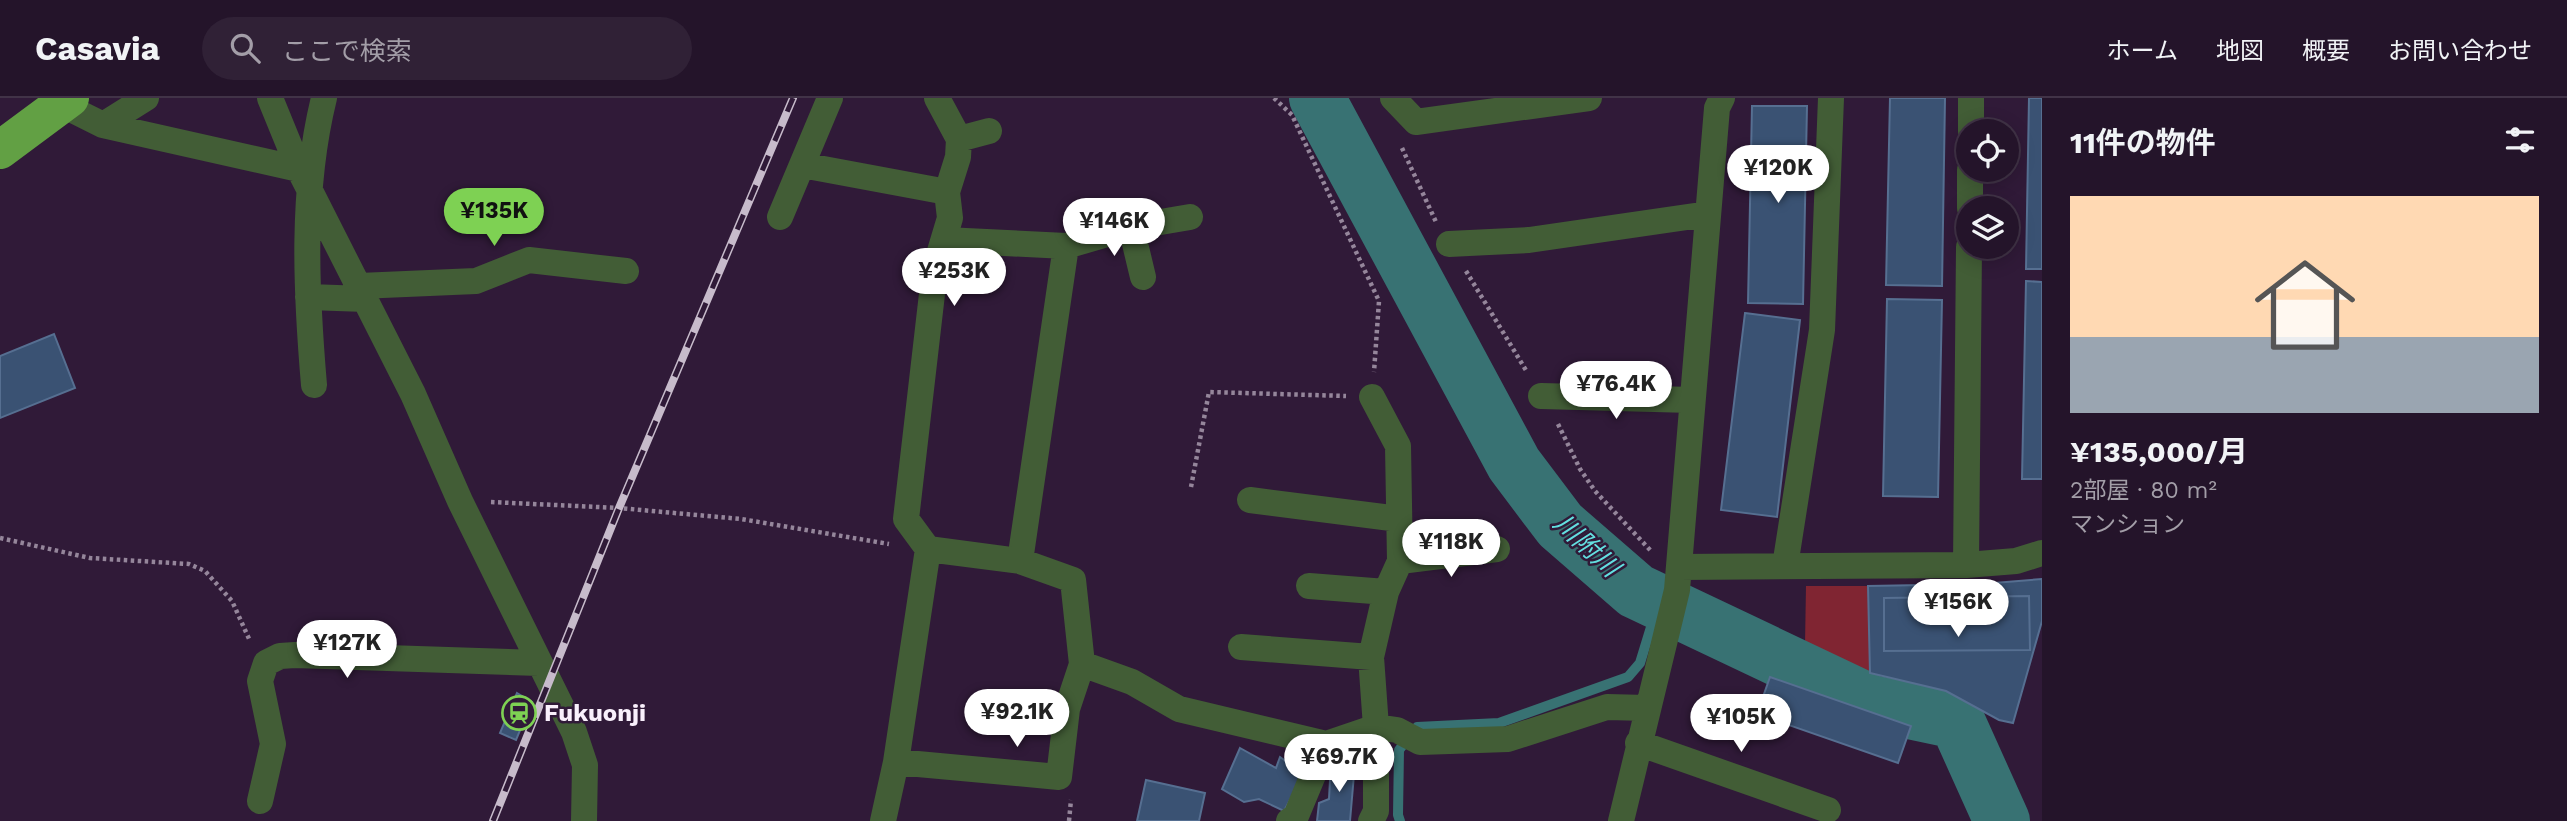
<!DOCTYPE html>
<html lang="ja">
<head>
<meta charset="utf-8">
<style>
  :root { --surface:#24142a; --page:#302136; --text:#f1f3f6; --muted:#a39ea8; --line:#413347; --accent:#7ed153 }
  body { margin:0; font-family:"Work Sans","Noto Sans JP",sans-serif; background:var(--page); color:var(--text); height:100vh; display:flex; flex-direction:column; font-size:26px; white-space:nowrap }
  * { box-sizing:border-box; margin:0 }
  p { font-size:23px; color:var(--muted) }
  .icon { flex:none; width:38px; height:38px; fill:none; stroke:currentColor; stroke-width:2; stroke-linecap:round; stroke-linejoin:round }
  .map { position:relative; flex:1; overflow:hidden }
  .side { display:flex; flex-direction:column; background:var(--surface); width:525px }
  .side>* { flex:none }
  .controls { position:absolute; left:1956px; top:21px; display:grid; gap:14px }
  .controls a { display:grid; place-items:center; width:63px; height:63px; border-radius:50%; background:var(--surface); box-shadow:0 4px 18px #0003,0 0 0 2px var(--line); font-size:35px }
  .price { position:absolute; translate:-50% -60px; padding:0 16px; border-radius:24px; background:#fff; color:#222; font-size:23px; line-height:46px; filter:drop-shadow(0 2px 4px #0008) }
  .price::after { content:''; position:absolute; left:50%; top:42px; width:21px; height:16px; margin-left:-10px; background:inherit; clip-path:polygon(0 0,100% 0,50% 100%) }
  .price.current { background:var(--accent); color:#111 }
  ul { padding:0; list-style:none }
  li { display:grid; align-content:center; gap:14px; height:371px; padding:0 28px }
  li+li { border-top:2px solid var(--line) }
  li span { display:grid; place-items:center; height:217px; border-radius:0px; color:#555 }
  li>.icon { margin-inline-start:auto }
  span .icon { width:126px; height:126px; fill:#fffc; stroke-width:1 }
  li b { font-size:30px }
  h2 { display:flex; justify-content:space-between; align-items:center; height:84px; padding:0 28px; font-size:30px }
  header { display:flex; align-items:center; gap:42px; box-sizing:border-box; height:98px; padding:0 35px; background:var(--surface); border-bottom:2px solid var(--line) }
  header strong { font-size:33px }
  nav { display:flex; gap:38px; margin-inline-start:auto; font-size:24px }
  .search { width:490px; height:63px; background:var(--page); display:flex; align-items:center; gap:18px; box-sizing:border-box; padding:0 24px; border-radius:38px; color:var(--muted); font-size:26px }
  main { display:flex; flex:1; min-height:0 }
  .map>svg:first-child { display:block }
</style>
</head>
<body>
<header>
<strong>Casavia</strong>
<div class="search"><svg class="icon" aria-label="search" viewBox="0 0 24 24"><circle cx="10" cy="10" r="6"/><path d="M15 15l6 6"/></svg>ここで検索</div>
<nav><a>ホーム</a><a>地図</a><a>概要</a><a>お問い合わせ</a></nav>
</header>
<main>
<div class="map">
<svg width="2042" height="723" viewBox="0 0 2042 723">
  <rect width="100%" height="100%" fill="#301a38"/>
  <path fill="#802532" d="M1806,488H1868L1870,575L1805,547Z"/>
  <g fill="none" stroke-linecap="round" stroke-linejoin="round">
    <path stroke="#387273" stroke-width="10" d="M1400,723L1398,717L1399,652L1417,629L1499,625L1628,579L1640,565L1659,503"/>
    <path stroke="#387273" stroke-width="56" d="M1317,0L1514,366L1560,427L1636,493L1872,605L1957,623L2002,723"/>
  </g>
  <path fill="#3a5273" stroke="#566f91" stroke-width="2" d="M1890,0H1945L1942,188L1886,187Z
    M2029,0H2042V171H2026Z
    M1752,8H1807L1803,206L1748,205Z
    M2026,183L2042,184V381H2022Z
    M1887,201L1942,202L1938,399L1883,398Z
    M1745,215L1800,222L1777,419L1721,412Z
    M54,236L75,290L0,320V258Z
    M2042,481V523L2013,625L1999,622L1946,593L1870,575L1868,488L1981,486Z
    M2029,498L2030,552L1884,553V500Z
    M1770,579L1911,628L1898,665L1757,616Z
    M517,595L532,604L516,642L500,635Z
    M1240,650L1276,670L1280,659L1304,676L1284,713L1259,701L1244,704L1222,691Z
    M1331,663L1355,665L1350,723H1317L1319,705L1329,701Z
    M1146,682L1205,695L1199,723H1137Z"/>
  <g fill="none" stroke-linecap="round" stroke-linejoin="round">
    <path stroke="#95869b" stroke-width="4.5" stroke-dasharray="3.5 3.5" stroke-linecap="butt" d="M1274,0L1292,17L1379,203L1374,274
      M1402,50L1436,124
      M1466,173L1527,274
      M1558,326L1580,371L1595,393L1651,453
      M1191,389L1209,294L1346,298
      M491,404L619,410L741,421L889,446
      M0,440L90,460L189,466L205,473L232,503L250,543
      M1069,723L1071,702"/>
    <path stroke="#425d36" stroke-width="26" d="M58,0L61,6L103,27L299,71L413,296L460,403L574,634L585,667L584,723
      M270,0L299,71
      M1393,0L1416,24L1589,0
      M103,27L146,0
      M1971,33V0
      M959,41L989,33
      M802,67L947,94
      M1970,110V72
      M780,119L830,0
      M1131,129L1143,179
      M945,142L1066,148L1131,129L1190,119
      M1449,146L1529,142L1708,116
      M359,188L476,183L529,162L626,173
      M308,199L366,201
      M314,287C306,193 301,93 324,0
      M1541,298L1692,302
      M1250,402L1399,421
      M928,451L906,421L935,170L950,120L947,94L958,59L959,41L937,0
      M1020,463L1066,148
      M1400,463L1497,451
      M1966,467L1969,149
      M1785,468L1822,232L1831,0
      M1679,469L1966,467L2016,463L2042,455
      M1309,488L1386,494
      M1241,549L1371,559
      M1638,645L1828,712
      M896,664L1059,679L1067,611L1082,566
      M260,703L273,646L260,583L266,565L280,558L295,557L539,565
      M883,723L896,664L928,451L1020,463L1073,482L1082,566L1132,584L1179,611L1326,646L1376,629L1397,632L1420,644L1508,641L1607,609L1647,610
      M1289,723L1296,718L1326,646
      M1371,723L1376,713V629L1371,559L1386,494L1400,463L1398,348L1372,299
      M1621,723L1677,492L1717,10L1722,0"/>
    <path stroke="#62a044" stroke-width="38" d="M0,52L70,0"/>
    <g stroke="#c7bbcb" stroke-width="8">
      <path id="rail" d="M493,723L619,410L793,0"/>
    </g>
    <use href="#rail" stroke="#301a38" stroke-width="5" stroke-dasharray="16" stroke-linecap="butt"/>
  </g>
  <defs>
    <g id="station-ring" transform="scale(1.75)"><circle r="9.5" fill="#301a38" stroke="#7ed153" stroke-width="1.5"/><path d="M-3-6H3Q5-6 5-4V2Q5 4 3 4L4.5 6H3L1.5 4h-3L-3 6H-4.5L-3 4Q-5 4-5 2V-4Q-5-6-3-6ZM-3.5-4v3h7v-3ZM-3.5 1v1.5H-2V1ZM2 1v1.5H3.5V1Z" fill="#7ed153"/></g>
  </defs>
  <g fill-rule="evenodd">
    <use href="#station-ring" x="519" y="615"/>
  </g>
  <g text-anchor="middle" dominant-baseline="central" stroke-width="5" stroke-linejoin="round" paint-order="stroke">
    <g font-size="24" font-weight="bold" fill="#f9f0fc" stroke="#301a38" text-anchor="start">
      <text x="544" y="615">Fukuonji</text>
    </g>
    <g font-size="26" font-style="italic" fill="#63dfe0" stroke="#301a38">
      <text transform="translate(1587 447) rotate(43)">川附川</text>
    </g>
  </g>
</svg>
<div class="controls">
<a><svg class="icon" aria-label="locate" viewBox="0 0 24 24"><circle cx="12" cy="12" r="6"/><path d="M12 2v4M12 18v4M2 12h4M18 12h4"/></svg></a>
<a><svg class="icon" aria-label="layers" viewBox="0 0 24 24"><path d="M12 4l9 5-9 5-9-5zM3 14l9 5 9-5"/></svg></a>
</div>
<b class="price" style="left:1778px;top:107px">¥120K</b>
<b class="price current" style="left:494px;top:150px">¥135K</b>
<b class="price" style="left:1114px;top:160px">¥146K</b>
<b class="price" style="left:954px;top:210px">¥253K</b>
<b class="price" style="left:1616px;top:323px">¥76.4K</b>
<b class="price" style="left:1451px;top:481px">¥118K</b>
<b class="price" style="left:1958px;top:541px">¥156K</b>
<b class="price" style="left:347px;top:582px">¥127K</b>
<b class="price" style="left:1017px;top:651px">¥92.1K</b>
<b class="price" style="left:1741px;top:656px">¥105K</b>
<b class="price" style="left:1339px;top:696px">¥69.7K</b>
</div>
<section class="side">
<h2>11件の物件<svg class="icon" aria-label="filters" viewBox="0 0 24 24"><path d="M4 7h16M4 17h16"/><circle cx="9" cy="7" r="2"/><circle cx="15" cy="17" r="2"/></svg></h2>
<ul>
<li><span style="background:linear-gradient(#ffd9b3 65%,#9aa5b1 0)"><svg class="icon" aria-label="home" viewBox="0 0 24 24"><path d="M3 11l9-7 9 7M6 9v11h12V9"/></svg></span><div><b>¥135,000/月</b><p>2部屋 · 80 m²</p><p>マンション</p></div></li>
</ul>
</section>
</main>
</body>
</html>
